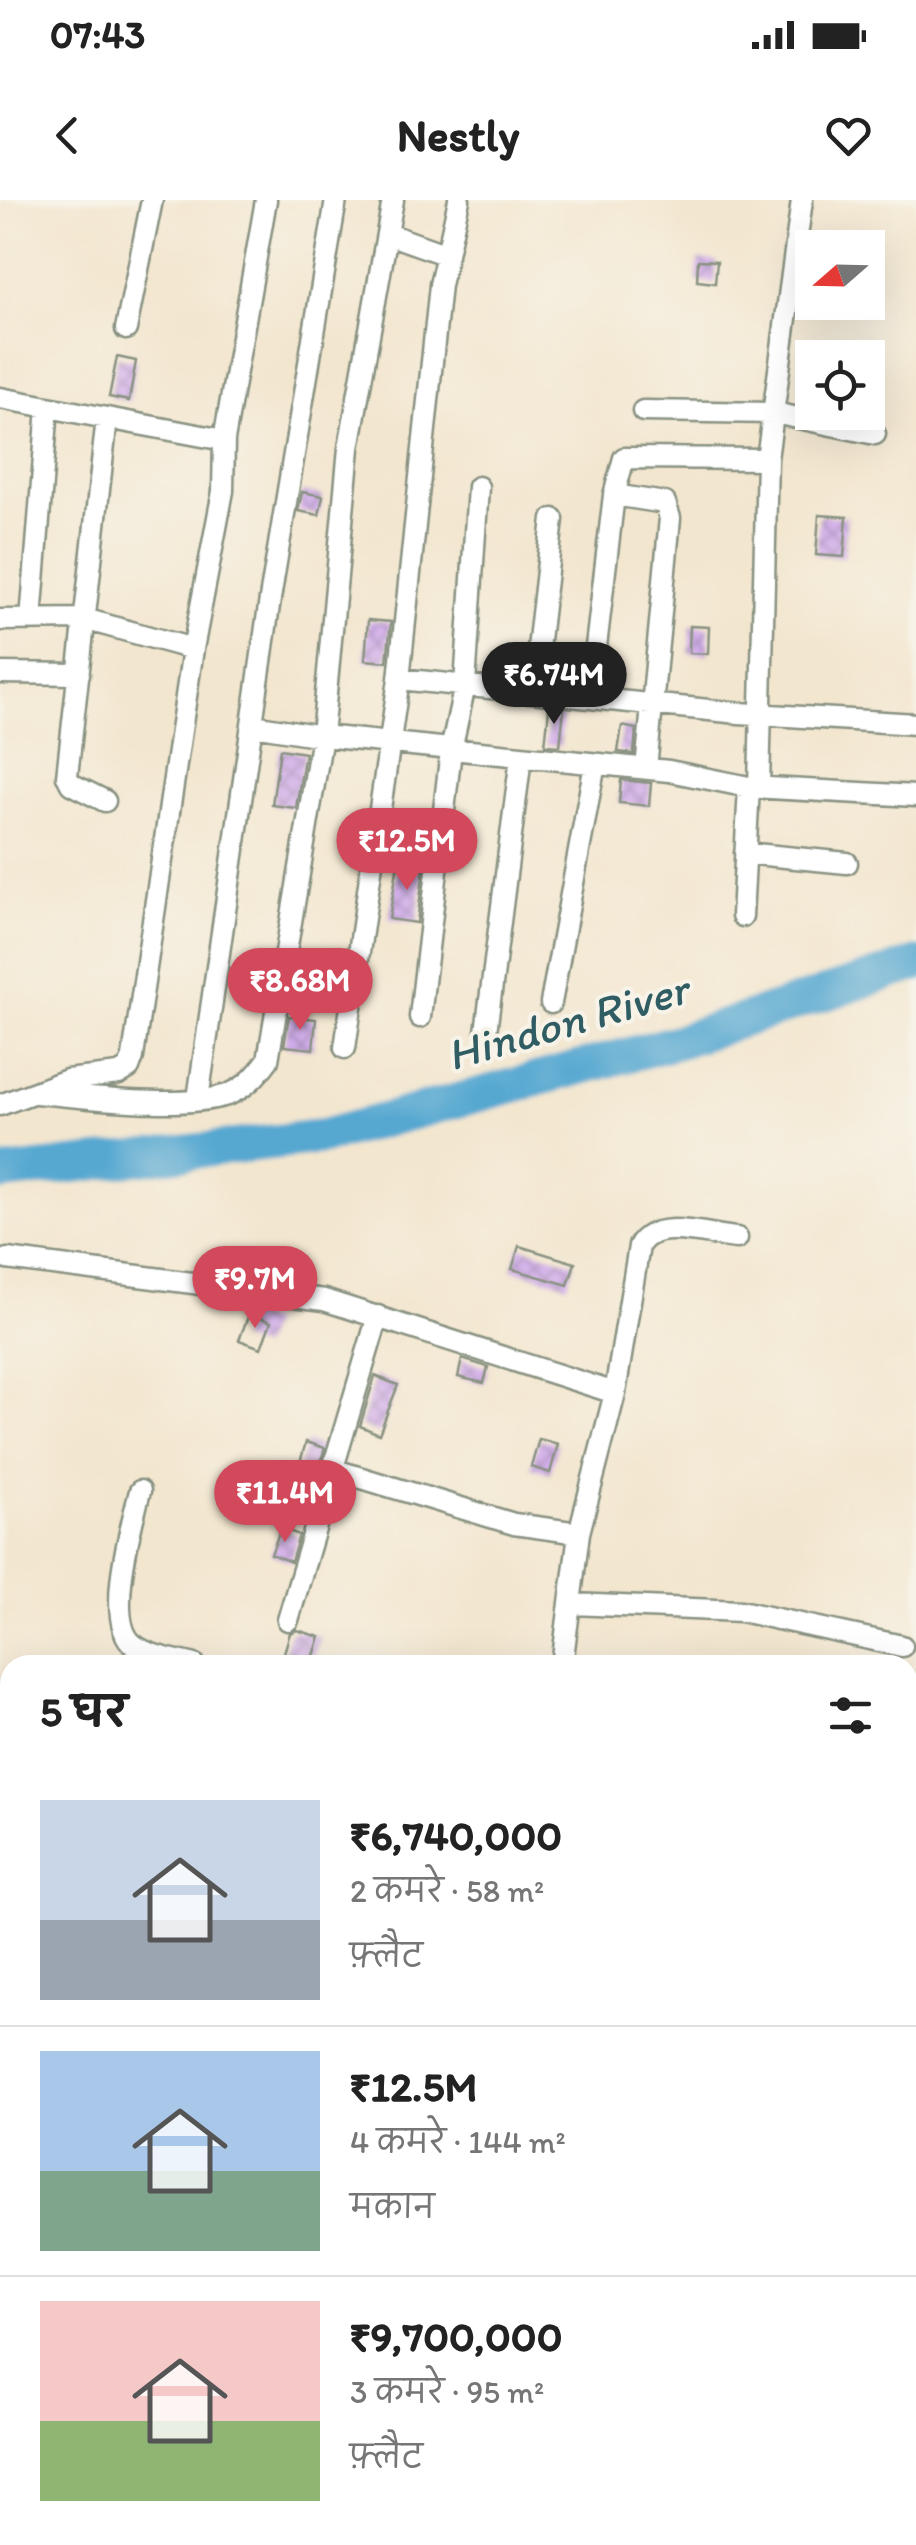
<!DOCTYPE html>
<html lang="hi">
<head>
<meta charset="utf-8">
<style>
  :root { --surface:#fff; --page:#f6f6f6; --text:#222; --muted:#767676; --line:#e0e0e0; --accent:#d1495b }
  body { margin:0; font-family:Itim,"Playpen Sans Deva",sans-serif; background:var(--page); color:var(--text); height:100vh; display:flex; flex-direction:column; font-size:38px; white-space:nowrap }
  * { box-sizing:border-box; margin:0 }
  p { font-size:32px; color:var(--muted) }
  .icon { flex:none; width:55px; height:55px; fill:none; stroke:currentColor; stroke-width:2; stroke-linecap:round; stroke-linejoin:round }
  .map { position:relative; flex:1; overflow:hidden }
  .details { position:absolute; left:0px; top:1455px; width:918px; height:890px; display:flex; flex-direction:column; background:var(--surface); border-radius:30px 30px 0 0; box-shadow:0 10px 40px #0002 }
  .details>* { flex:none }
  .needle { width:65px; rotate:250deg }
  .fabs { position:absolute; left:795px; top:30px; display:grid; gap:20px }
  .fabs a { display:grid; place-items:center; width:90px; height:90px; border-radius:0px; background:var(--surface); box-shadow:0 10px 40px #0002; font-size:50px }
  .price { position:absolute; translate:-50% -85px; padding:0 22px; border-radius:35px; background:var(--accent); color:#fff; font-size:32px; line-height:65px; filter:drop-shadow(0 2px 5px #0008) }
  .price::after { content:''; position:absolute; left:50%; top:60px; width:30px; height:22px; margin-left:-15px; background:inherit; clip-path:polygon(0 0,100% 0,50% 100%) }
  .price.selected { background:#222; color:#fff }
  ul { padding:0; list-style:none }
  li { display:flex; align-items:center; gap:30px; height:250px; padding:0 40px }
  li+li { border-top:2px solid var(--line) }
  li span { display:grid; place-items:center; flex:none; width:280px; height:200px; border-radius:0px; color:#555 }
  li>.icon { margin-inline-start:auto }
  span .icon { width:120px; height:120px; fill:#fffc; stroke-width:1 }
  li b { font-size:42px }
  h2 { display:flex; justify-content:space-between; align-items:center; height:120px; padding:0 40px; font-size:42px }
  .status { display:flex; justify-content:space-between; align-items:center; height:70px; padding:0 50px; background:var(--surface); direction:ltr }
  .status svg { height:28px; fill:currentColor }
  header { display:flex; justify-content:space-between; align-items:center; height:130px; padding:0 40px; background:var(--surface); font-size:45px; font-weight:800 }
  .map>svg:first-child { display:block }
</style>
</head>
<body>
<div class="status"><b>07:43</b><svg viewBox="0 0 49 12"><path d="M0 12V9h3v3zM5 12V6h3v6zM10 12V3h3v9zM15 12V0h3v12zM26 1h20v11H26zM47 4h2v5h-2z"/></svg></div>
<header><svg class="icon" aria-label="back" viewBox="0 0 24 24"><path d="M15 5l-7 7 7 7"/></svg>Nestly<svg class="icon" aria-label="heart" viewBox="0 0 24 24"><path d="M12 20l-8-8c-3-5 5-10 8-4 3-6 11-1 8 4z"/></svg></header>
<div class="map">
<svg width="916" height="2345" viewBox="0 0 916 2345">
  <defs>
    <pattern id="building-cross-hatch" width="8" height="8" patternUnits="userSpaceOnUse" patternTransform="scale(2.5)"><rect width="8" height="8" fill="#cfa8ea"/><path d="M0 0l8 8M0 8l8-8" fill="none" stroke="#a78abe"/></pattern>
  </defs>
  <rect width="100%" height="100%" fill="#f7f3e8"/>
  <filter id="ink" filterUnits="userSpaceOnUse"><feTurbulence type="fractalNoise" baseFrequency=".01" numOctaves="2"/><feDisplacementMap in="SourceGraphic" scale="20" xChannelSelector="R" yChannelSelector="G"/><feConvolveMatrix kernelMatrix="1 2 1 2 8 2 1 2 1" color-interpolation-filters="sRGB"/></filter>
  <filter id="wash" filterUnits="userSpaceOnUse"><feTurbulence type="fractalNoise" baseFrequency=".0048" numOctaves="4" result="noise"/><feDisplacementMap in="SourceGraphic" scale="40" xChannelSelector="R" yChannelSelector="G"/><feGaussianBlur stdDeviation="2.25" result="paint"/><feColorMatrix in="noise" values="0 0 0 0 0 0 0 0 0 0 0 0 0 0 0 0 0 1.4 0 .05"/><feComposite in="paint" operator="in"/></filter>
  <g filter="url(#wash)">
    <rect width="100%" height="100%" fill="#f3e6cf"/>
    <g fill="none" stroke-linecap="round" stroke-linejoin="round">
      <path stroke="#56a8d1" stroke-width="35" d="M0,974L325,936L676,842L916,764"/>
    </g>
    <g id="blocks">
      <path fill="url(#building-cross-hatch)" d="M698,60L717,61L715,83L697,81Z
        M117,157L136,161L129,201L109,197Z
        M302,292L323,296L319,315L298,311Z
        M819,315L847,317L844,357L816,355Z
        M368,420L391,422L387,462L365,460Z
        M690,426L709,427L708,454L689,453Z
        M549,508L564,509L560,546L545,545Z
        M622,526L636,529L634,554L618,552Z
        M280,549L305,553L296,608L272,605Z
        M621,580L651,583L649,606L619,603Z
        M398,663L424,667L417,723L389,719Z
        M244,779L267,780L264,798L244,796Z
        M289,816L316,819L313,849L284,846Z
        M519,1046L575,1063L568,1085L512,1069Z
        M249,1114L271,1122L261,1148L239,1140Z
        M462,1159L488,1167L484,1183L458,1177Z
        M375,1176L398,1185L379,1234L360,1226Z
        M539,1239L558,1244L550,1273L531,1267Z
        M306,1242L325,1248L315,1279L297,1273Z
        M281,1328L299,1335L291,1362L271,1354Z
        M297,1430L320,1437L312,1462L284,1453L290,1433Z"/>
    </g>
  </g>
  <g filter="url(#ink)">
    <use href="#blocks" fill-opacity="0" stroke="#899282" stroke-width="2.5"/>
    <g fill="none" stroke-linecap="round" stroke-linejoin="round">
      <g stroke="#899282" stroke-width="25">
        <path id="minor" d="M388,34L447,55
          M126,129L152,0
          M0,198L224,240
          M643,211L774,213L875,234
          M614,295L624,258L767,259
          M0,420L84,419L193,449
          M31,420L48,207
          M0,473L79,474
          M399,479L739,513L916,524
          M533,492L553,319
          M590,497L614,295L665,303L670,318L646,569
          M253,525L322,536L669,571L749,587L916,596
          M759,587L767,259L802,0
          M105,601L71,584L67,576L107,218
          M745,653L847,663
          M742,716L749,587
          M551,803L595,564
          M420,817L451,550L465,485L478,287
          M486,832L521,557
          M345,848L399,479L440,85L459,0
          M36,893C87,897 179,910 227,895C246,888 257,875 268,860L322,536L349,248L393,0
          M198,899L270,399L336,0
          M0,905L67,880L119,874L129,868L133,857L193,449L223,291L224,240L266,0
          M7,1059L324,1100L615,1193
          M335,1270L514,1324L579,1333
          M140,1291C132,1323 103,1422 134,1445C150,1457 176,1460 195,1465
          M572,1404L741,1411L902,1446
          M288,1420L378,1116
          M562,1465L579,1333L615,1193L639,1046C654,1017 710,1036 737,1038
          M908,1715L916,1713
          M0,1967H10
          M908,2070L916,2071
          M0,2136L10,2105
          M908,2151H916
          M908,2274H916
          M230,2335L271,2345
          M648,2345L650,2335"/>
      </g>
      <use href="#minor" stroke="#fff" stroke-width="20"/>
    </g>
  </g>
  <g text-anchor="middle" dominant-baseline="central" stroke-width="8" stroke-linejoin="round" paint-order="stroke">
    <g font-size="45" font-style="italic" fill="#305d63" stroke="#f7f3e8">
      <text transform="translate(567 821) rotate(-16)">Hindon River</text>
    </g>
  </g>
</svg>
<div class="fabs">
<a><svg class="needle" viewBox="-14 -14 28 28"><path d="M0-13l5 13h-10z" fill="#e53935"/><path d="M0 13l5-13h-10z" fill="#767676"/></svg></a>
<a><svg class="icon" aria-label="locate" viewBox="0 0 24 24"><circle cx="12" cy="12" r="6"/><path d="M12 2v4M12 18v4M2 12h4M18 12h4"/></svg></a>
</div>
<b class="price selected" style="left:554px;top:527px">₹6.74M</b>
<b class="price" style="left:407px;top:693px">₹12.5M</b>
<b class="price" style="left:300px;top:833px">₹8.68M</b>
<b class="price" style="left:255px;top:1131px">₹9.7M</b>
<b class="price" style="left:285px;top:1345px">₹11.4M</b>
<section class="details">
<h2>5 घर<svg class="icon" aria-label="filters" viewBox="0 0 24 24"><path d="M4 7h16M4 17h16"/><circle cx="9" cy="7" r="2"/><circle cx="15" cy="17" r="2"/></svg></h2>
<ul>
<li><span style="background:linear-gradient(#c9d6e8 60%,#9aa5b1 0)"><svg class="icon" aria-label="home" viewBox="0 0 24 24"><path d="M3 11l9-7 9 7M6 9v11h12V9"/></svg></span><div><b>₹6,740,000</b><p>2 कमरे · 58 m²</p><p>फ़्लैट</p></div></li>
<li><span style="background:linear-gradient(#a9c7e8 60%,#7fa58c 0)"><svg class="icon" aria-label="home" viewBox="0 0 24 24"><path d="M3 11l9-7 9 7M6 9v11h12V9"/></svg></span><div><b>₹12.5M</b><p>4 कमरे · 144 m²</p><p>मकान</p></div></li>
<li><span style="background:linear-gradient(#f6c9c9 60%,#8fb573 0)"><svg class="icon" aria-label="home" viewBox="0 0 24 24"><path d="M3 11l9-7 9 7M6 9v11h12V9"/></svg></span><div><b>₹9,700,000</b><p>3 कमरे · 95 m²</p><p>फ़्लैट</p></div></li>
</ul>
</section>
</div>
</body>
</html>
